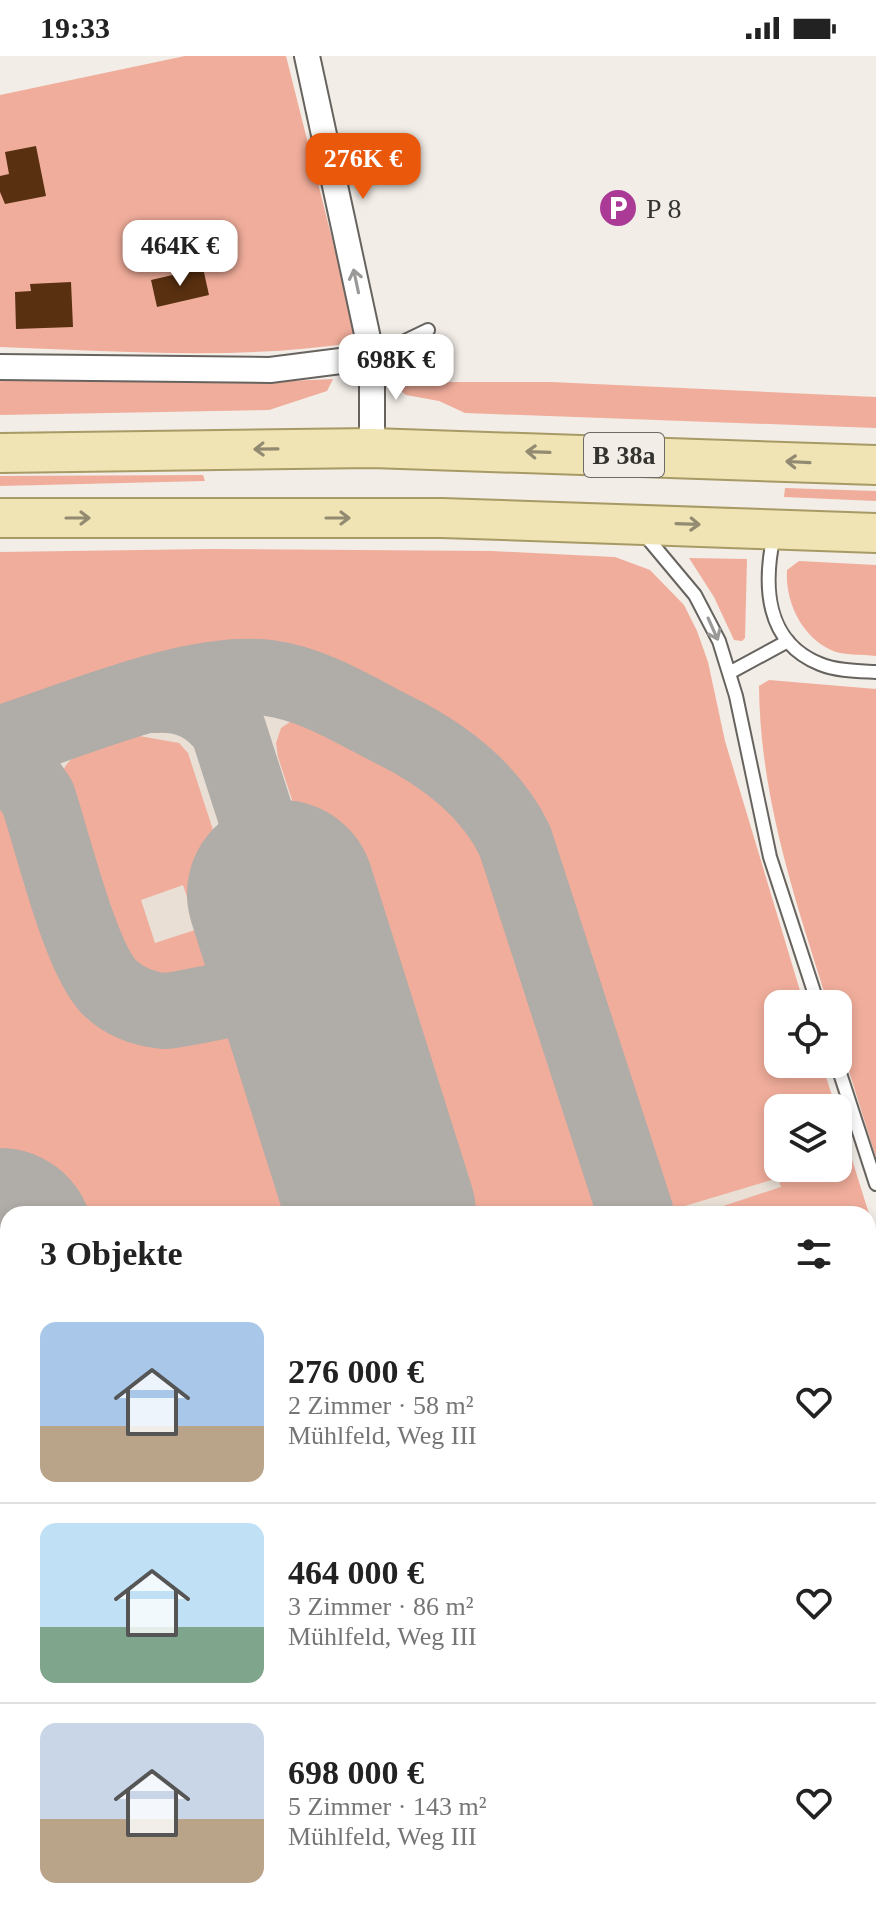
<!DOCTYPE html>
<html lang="de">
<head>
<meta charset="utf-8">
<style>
  :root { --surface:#fff; --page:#f6f6f6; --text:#222; --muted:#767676; --line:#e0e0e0; --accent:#ea580c }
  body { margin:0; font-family:Georgia,serif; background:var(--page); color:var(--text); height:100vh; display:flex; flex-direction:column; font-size:30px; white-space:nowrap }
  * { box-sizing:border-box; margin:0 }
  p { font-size:26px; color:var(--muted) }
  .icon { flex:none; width:44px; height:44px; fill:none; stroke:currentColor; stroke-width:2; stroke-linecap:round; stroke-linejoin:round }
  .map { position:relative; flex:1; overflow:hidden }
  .details { position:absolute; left:0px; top:1150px; width:876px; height:712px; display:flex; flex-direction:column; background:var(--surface); border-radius:24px 24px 0 0; box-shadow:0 4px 12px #0003 }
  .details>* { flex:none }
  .buttons { position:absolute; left:764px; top:934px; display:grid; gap:16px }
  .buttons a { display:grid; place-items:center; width:88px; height:88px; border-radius:16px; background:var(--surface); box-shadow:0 4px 12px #0003; font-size:40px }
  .price { position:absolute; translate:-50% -68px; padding:0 18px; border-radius:16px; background:#fff; color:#222; font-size:26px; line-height:52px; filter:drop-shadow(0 2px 4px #0008) }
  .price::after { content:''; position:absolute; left:50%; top:48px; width:24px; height:18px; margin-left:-12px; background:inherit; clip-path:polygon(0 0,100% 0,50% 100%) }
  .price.current { background:var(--accent); color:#fff }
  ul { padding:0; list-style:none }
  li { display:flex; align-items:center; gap:24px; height:200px; padding:0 40px }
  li+li { border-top:2px solid var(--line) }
  li span { display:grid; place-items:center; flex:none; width:224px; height:160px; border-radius:16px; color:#555 }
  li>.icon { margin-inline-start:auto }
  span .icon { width:96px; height:96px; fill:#fffc; stroke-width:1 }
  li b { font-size:34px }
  h2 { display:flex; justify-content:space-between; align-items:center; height:96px; padding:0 40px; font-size:34px }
  .status { display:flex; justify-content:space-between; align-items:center; height:56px; padding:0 40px; background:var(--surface); direction:ltr }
  .status svg { height:22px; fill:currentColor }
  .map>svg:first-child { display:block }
</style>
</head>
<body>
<div class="status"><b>19:33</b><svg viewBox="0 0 49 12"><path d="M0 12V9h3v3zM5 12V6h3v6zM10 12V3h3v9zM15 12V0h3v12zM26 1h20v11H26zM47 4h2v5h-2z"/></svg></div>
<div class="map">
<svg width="876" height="1862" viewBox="0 0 876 1862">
  <rect width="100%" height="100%" fill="#f2ede7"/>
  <path fill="#e9dfd4" d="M585,522L790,1158H8V1854H868V1397L876,1421V1862H0V550Z"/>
  <path fill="#f0ad9b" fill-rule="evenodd" d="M185,0H286L358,286C239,305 120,295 0,291V39Z
    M0,320L267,326L333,323L327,335L269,354L0,359Z
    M403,326H551L876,341V372L465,357L439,345L406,339L396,331Z
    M203,419L205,425L0,430V420Z
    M785,432L876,435V445L784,441Z
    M211,493L492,495L615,501L650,514L684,549L697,575L708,606L725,685L804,948H778V1008H822L836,1052H778V1112H838V1059L876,1180V1818L868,1800V1158H699L781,1131L778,1122L658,1158L526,756C472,681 385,645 304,606C274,597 245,595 213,599L0,668V496Z
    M689,502L747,503L745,582L742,585L734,584L714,541Z
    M799,505L876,509V600C862,598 844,600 831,594C801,580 785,545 787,514Z
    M769,624L876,633V1102L838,980V948H828C795,843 760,741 759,630Z
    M296,662C362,659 450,736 491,784L614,1158H435L327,824L319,826L278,701L276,687L281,672Z
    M128,678L179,687L188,697L238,851L232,854L249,910C204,925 144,954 113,900L59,735C56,701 98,681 128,678ZM183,829L198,873L155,887L141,844Z
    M0,747C9,760 24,772 30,785C54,841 53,925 107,962C129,977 157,982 183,982C211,982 247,961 271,983L327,1158H8V1854H553L556,1862H0Z
    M662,1854H840L843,1862H664Z"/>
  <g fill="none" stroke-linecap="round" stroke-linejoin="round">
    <path stroke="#b0aca7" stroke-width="76" d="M154,639C185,637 209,647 228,673L281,838
      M0,688C75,664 193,612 269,622C313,628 353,653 392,673C443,698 490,733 515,785L636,1158
      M0,709L27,726L38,742C53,787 80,901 109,931C124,946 144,953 164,955C199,953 271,927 301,945C312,952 318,970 326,981"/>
    <path stroke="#b0aca7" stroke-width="188" d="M281,838L382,1158
      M0,1186L8,1210
      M217,1854L219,1862
      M608,1854L611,1862"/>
  </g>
  <path fill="#593010" d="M36,90L46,140L5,148L0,136V120L9,118L5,96Z
    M203,212L209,239L157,251L151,224Z
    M71,226L73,271L16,273L15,236L31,235L30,228Z"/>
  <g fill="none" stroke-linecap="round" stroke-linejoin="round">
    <g stroke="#67635e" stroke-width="16">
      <path id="lane" d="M372,301L428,274
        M644,478L695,539L719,585L736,640L770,801L818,948
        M774,479C763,529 765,586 820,608C837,615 858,615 876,616
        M729,617L788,585
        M837,1008L876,1128
        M864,1857L876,1852"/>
    </g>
    <g stroke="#67635e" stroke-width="28">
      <path id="street" d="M307,0L372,301V392
        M0,311L270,314L372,301"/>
    </g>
    <g stroke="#a89a65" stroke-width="42">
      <path id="primary" d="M0,397L372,392L876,409
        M0,462H442L876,477"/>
    </g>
    <use href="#lane" stroke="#fff" stroke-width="12"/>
    <use href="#street" stroke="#fff" stroke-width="24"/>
    <use href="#primary" stroke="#f0e3b4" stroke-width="38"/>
  </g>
  <defs><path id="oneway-shaft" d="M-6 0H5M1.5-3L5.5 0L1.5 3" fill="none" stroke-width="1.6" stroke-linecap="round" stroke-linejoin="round" transform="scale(2)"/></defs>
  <g stroke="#9a9998">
    <use href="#oneway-shaft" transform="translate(356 225) rotate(-102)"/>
    <use href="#oneway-shaft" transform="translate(713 573) rotate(66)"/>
  </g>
  <g stroke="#928b72">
    <use href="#oneway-shaft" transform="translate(266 393) rotate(179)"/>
    <use href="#oneway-shaft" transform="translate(538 396) rotate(-178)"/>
    <use href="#oneway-shaft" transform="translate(798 406) rotate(-177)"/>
    <use href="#oneway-shaft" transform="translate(78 462)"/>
    <use href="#oneway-shaft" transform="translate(338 462)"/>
    <use href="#oneway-shaft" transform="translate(688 468) rotate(2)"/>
  </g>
  <defs>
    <g id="parking-disc" transform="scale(2)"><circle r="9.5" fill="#aa3a96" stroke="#f2ede7"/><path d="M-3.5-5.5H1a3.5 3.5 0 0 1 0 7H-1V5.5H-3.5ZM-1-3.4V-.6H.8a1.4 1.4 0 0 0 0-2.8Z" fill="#fff"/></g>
  </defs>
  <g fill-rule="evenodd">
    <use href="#parking-disc" x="618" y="152"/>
  </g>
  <g text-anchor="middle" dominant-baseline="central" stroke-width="8" stroke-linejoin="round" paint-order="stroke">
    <rect fill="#f2ede7" stroke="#6d6b67" stroke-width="2" x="584" y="377" width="80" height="44" rx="6"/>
    <g font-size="26" font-weight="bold" fill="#343330">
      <text x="624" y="399">B 38a</text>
    </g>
    <g font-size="28" fill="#343330" stroke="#f2ede7" text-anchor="start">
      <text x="646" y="152">P 8</text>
    </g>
  </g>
</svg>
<div class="buttons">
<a><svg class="icon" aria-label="locate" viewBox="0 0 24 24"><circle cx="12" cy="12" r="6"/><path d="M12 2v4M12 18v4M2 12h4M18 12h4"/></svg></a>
<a><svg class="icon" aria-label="layers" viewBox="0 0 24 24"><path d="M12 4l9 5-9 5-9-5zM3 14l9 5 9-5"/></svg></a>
</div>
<b class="price current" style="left:363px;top:145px">276K €</b>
<b class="price" style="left:180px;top:232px">464K €</b>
<b class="price" style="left:396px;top:346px">698K €</b>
<section class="details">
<h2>3 Objekte<svg class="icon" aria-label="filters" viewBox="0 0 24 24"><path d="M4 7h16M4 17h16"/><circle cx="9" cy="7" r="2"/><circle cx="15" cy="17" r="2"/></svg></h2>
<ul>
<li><span style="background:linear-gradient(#a9c7e8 65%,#b9a48a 0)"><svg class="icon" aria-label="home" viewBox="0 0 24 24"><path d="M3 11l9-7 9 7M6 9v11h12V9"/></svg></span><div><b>276 000 €</b><p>2 Zimmer · 58 m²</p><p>Mühlfeld, Weg III</p></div><svg class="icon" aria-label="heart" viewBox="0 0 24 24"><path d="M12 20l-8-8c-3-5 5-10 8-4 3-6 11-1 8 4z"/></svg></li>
<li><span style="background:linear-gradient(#bfe0f5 65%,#7fa58c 0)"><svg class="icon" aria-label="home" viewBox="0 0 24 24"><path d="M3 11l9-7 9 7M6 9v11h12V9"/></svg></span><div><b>464 000 €</b><p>3 Zimmer · 86 m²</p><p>Mühlfeld, Weg III</p></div><svg class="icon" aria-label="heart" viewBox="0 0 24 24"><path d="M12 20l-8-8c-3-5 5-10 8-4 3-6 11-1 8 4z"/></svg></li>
<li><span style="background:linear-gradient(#c9d6e8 60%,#b9a48a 0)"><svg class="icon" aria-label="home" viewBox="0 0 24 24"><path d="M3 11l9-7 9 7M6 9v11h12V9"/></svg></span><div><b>698 000 €</b><p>5 Zimmer · 143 m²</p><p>Mühlfeld, Weg III</p></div><svg class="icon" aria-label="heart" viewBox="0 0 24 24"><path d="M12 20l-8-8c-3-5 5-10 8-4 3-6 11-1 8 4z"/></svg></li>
</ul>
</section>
</div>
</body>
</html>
